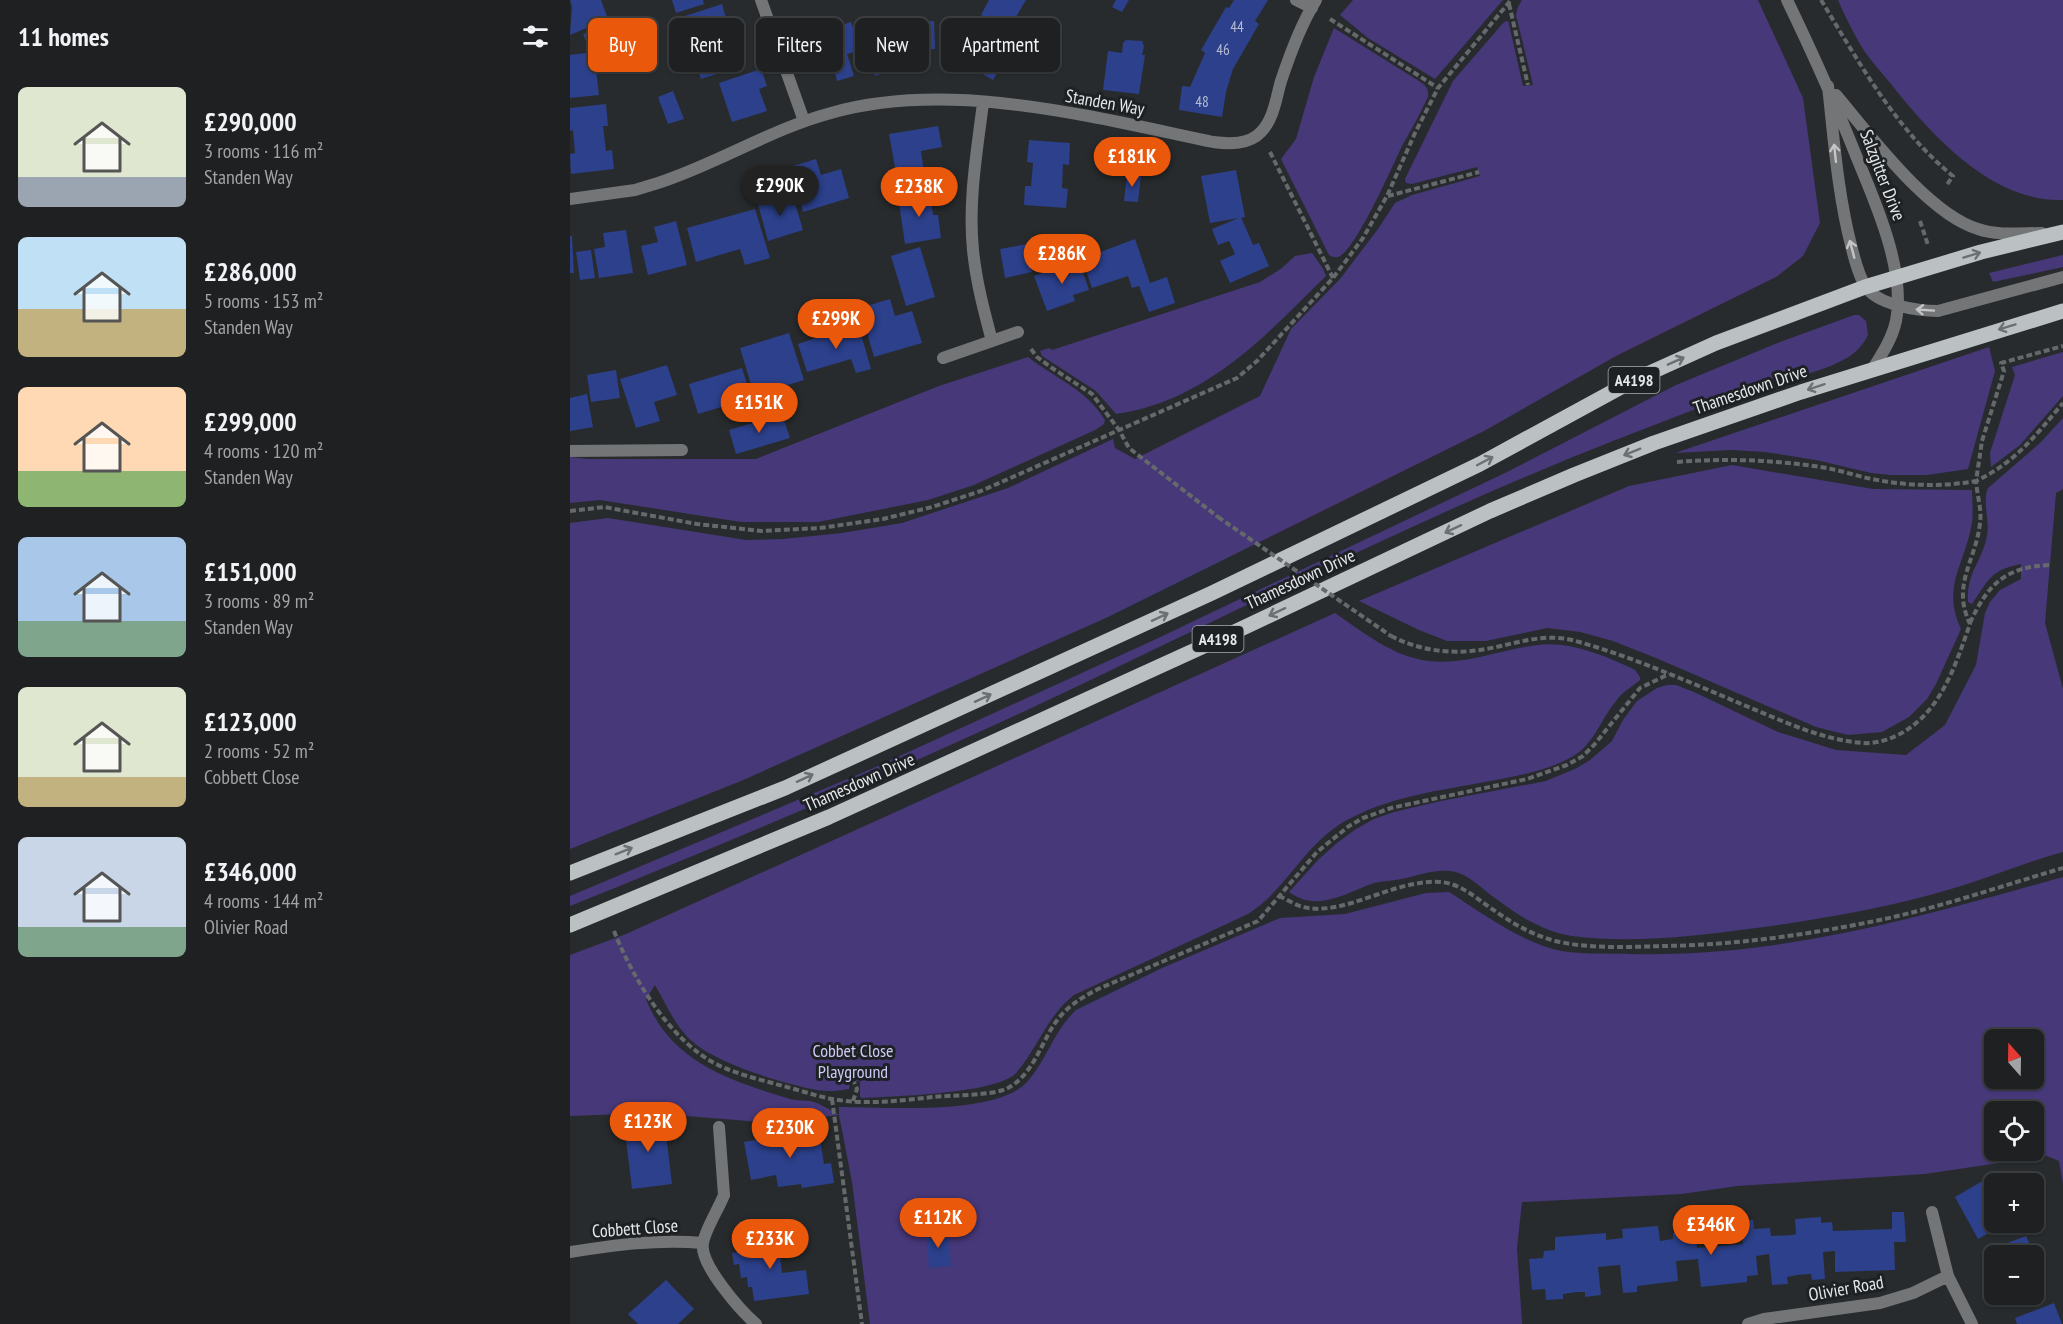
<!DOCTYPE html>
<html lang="en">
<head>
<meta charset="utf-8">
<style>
  :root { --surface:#1e2022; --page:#26282a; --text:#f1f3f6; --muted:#a1a3a5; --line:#3c3e40; --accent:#ea580c }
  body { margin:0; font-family:"PT Sans Narrow",sans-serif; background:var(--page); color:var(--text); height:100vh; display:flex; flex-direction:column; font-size:22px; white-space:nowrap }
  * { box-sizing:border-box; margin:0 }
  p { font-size:20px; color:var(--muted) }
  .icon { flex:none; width:33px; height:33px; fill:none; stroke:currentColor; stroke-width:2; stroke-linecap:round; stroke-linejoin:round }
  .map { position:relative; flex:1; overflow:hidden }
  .drawer { display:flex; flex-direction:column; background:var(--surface); width:570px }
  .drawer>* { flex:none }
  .hud { position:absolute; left:18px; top:18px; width:570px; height:54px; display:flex; gap:12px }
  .needle { width:39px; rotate:340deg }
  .controls { position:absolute; left:1414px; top:1029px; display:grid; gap:12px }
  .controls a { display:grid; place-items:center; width:60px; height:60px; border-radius:9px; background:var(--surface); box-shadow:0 2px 4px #0004,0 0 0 2px var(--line); font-size:30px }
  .price { position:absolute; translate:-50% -51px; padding:0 14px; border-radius:21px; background:var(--accent); color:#fff; font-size:20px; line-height:39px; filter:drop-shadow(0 2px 3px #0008) }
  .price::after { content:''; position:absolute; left:50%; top:36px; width:18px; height:14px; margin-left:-9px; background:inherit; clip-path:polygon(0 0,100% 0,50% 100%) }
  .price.on { background:#222; color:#fff }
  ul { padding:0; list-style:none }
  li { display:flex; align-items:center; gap:18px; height:150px; padding:0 18px }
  li span { display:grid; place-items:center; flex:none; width:168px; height:120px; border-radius:9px; color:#555 }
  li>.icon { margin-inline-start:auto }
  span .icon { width:72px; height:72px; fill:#fffc; stroke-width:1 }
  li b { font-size:26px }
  h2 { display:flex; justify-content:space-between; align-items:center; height:72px; padding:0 18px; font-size:26px }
  .tag { padding:0 21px; border-radius:9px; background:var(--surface); box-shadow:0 2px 4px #0004,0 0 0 2px var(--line); font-size:21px; line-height:54px }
  .tag.on { background:var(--accent); color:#fff }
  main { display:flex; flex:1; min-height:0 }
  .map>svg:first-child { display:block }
</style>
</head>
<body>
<main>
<section class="drawer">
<h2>11 homes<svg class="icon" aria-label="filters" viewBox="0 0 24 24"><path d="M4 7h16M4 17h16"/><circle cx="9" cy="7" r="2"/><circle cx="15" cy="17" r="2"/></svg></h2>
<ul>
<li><span style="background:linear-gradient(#dfe7d0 75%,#9aa5b1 0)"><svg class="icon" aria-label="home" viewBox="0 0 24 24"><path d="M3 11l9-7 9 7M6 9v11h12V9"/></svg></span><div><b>£290,000</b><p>3 rooms · 116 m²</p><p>Standen Way</p></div></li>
<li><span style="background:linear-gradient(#bfe0f5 60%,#c2b280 0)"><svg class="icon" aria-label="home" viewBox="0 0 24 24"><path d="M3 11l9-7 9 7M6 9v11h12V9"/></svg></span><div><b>£286,000</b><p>5 rooms · 153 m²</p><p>Standen Way</p></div></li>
<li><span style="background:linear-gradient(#ffd9b3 70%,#8fb573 0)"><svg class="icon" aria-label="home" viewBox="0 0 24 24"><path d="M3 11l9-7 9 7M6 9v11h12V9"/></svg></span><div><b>£299,000</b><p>4 rooms · 120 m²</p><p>Standen Way</p></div></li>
<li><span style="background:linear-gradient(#a9c7e8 70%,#7fa58c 0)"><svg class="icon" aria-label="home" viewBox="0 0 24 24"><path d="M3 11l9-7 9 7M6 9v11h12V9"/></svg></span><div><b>£151,000</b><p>3 rooms · 89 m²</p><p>Standen Way</p></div></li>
<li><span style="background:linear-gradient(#dfe7d0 75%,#c2b280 0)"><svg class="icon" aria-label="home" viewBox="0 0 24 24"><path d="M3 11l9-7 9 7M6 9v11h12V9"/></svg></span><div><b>£123,000</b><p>2 rooms · 52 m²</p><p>Cobbett Close</p></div></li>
<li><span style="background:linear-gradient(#c9d6e8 75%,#7fa58c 0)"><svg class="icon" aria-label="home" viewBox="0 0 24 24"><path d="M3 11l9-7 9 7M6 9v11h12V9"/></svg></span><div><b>£346,000</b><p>4 rooms · 144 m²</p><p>Olivier Road</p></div></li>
</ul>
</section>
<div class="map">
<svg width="1493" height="1324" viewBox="0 0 1493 1324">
  <rect width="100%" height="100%" fill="#282b2d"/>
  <path fill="#47387a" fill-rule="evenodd" d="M783,0H933L865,79L798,38L770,15Z
    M952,0H1188L1233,98L1250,223L1233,256L1206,277L1046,356L914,431L538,617L171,781L0,849V523L38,518L176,540L213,539L272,533L332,523L438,488L543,439L545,448L565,459L690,396L721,329L770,279L808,229L825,203L842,195L910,176L907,167L842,184L836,183L835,179L883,81L934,22L938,21L939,24L953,86L963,85L946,15L948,7Z
    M1268,0H1493V200C1423,203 1361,135 1321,84C1312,73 1301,61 1293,49C1283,33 1275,16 1268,0Z
    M764,28L849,81C856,86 859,88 858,97C850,114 841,130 832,146C823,165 785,252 768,257C765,258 761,256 759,255L711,159L726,139L744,77Z
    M742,253L752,267L756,276C694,337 636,401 546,414L526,391L472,356L470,351L479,348L482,350L690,282L712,268L725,256Z
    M1493,255V267L1423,282L1419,273Z
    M1284,315H1289L1296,321L1298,335C1292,348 1281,357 1267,363C1243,375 1206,380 1179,390C1118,411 1058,435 998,459C813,535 635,627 453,712C304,781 152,845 0,906V896L299,770L584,640L937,472L1106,385L1210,342Z
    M1419,347L1425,371L1398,469L1357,475H1321L1301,473L1246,460L1195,452L1161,450L1105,453Z
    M1493,352V396L1450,445L1421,467L1420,453L1445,375L1442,367Z
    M458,357C486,379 516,389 535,420L534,424L525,430L404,485L358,500L248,522H171L30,500L0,503V457L18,459H186L369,386Z
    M1493,418V489L1486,493L1475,623L1493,689V852C1455,862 1419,878 1381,889C1318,908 1252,919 1186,928C1125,936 1063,944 1002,936C970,931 947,914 922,896C909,886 896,872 879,871C863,869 847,876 831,879C822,881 812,881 804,883C775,893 748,913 719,892L749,859L767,843L786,829L804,819L824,812L871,801L976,781L1007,768L1020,760L1042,741L1053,720L1067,701L1087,688L1097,685H1106L1124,692L1208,732L1266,750L1336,755L1375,725L1406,665L1415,613L1420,602L1430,590L1451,579V564C1420,570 1418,581 1402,604L1398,602C1396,572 1413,561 1417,535C1420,520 1412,502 1418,488L1470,443Z
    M1162,465L1303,489L1402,490C1402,502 1404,516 1401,528C1393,567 1372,588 1391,629L1366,684L1357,699L1339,717L1312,732L1278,735L1246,727L1086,658L1043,641L1010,632L977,628L916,641H877L849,630L789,601L1059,486Z
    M765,613C793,632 823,657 859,661C899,665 930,649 968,645C999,641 1037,656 1065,670L1070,677V680C1062,687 1052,692 1046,701C1031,719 1025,742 1005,755C983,769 956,774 931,779C881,789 827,794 781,818C735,841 718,889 678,914L504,995C478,1015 468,1047 447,1072C429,1094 324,1096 293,1098L290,1097V1081L280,1082L279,1089C268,1091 257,1092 247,1090C214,1084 148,1064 123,1042C105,1027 97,1005 85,985L76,999C100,1061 158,1080 217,1098C224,1101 232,1100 240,1101C250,1103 260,1110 269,1115V1107C314,1107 426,1116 457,1082C477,1060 484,1030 506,1010L592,968L710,918L775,914L856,893L879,892C912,913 945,938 983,949C1003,955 1038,953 1060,954C1210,958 1350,917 1493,877V1184L1489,1161L1467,1152L1429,1163L1355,1174L1167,1186L1112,1194L952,1202L947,1248L952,1324H300L282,1182L269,1115L202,1123L79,1113L0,1116V955L56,934ZM1425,1040H1464V1078H1425ZM1425,1112H1464V1150H1425Z"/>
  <path fill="#2c408b" d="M0,0H31L38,19L0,35L2,7Z
    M102,0H133L134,4L106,13Z
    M419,0H456L438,30L411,15Z
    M546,0H559L552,12L542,7Z
    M664,0H698L685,21L689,24L663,69L656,92L652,117L609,110L612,86L620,87L635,53L631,50L656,7L659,8Z
    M152,4L158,25L153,26L156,36L161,49L166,47L172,66L131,79L125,60L131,58L124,36L118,38L112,17Z
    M364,21L365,49L336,50L335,22Z
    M281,22L291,50L277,54L284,76L267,81L264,69L249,74L241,45L271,36L268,26Z
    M42,24L47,39L19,49L13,34Z
    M324,24L333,52L317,57L321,70L305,76L291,35Z
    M414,25L445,42L423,80L392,62Z
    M556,40L572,41L574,46L572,55H575L569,94L533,90L538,51L552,53L553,43Z
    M24,52L29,95L0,98V55Z
    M191,69L197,86L189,89L197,111L162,122L149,83Z
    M103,91L114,119L98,124L88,97Z
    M36,104L38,126H33L36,151L42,150L44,169L1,174L0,154L5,153L3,130L0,131V108Z
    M368,126L372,147L351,151L356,186L329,190L319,134Z
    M459,140L500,143L499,165L493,164L492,188L498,189L496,208L454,205L455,186H461L463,163L457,162Z
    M246,159L251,175L271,169L279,198L233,212L220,167Z
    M666,170L675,217L640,223L631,176Z
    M557,174L571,176L568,202L554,201Z
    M360,192L363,215H368L371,238L335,244L328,196Z
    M222,193L233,230L198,241L188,204Z
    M185,209L200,258L175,265L170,249L126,262L117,228Z
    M671,217L683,245L689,243L699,266L660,283L650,261L665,254L659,241L648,245L642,229Z
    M106,221L117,265L78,275L71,246L88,242L84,227Z
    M56,230L63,273L29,278L24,249L35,247L33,233Z
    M0,236H2L4,273H0Z
    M565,239L580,283L597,277L605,303L579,312L569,286L562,288L558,276L522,288L512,259Z
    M457,244L462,272L435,278L430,249Z
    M350,247L365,297L336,306L321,256Z
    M21,250L25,278L10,280L6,252Z
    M509,260L519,290L503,295L505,301L477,311L464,276Z
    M320,299L325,316L342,311L352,343L304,357L290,308Z
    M288,324L301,369L286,373L281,359L237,372L228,344L246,338V336Z
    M219,333L234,380L208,388L211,397L187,404L170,348Z
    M97,365L107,395L84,402L90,421L66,428L50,379Z
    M172,368L184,407L164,413L161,404L128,414L119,384Z
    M46,370L50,398L21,402L17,375Z
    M17,394L23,427L0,431V398Z
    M212,414L220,438L166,454L159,430Z
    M94,1117L102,1184L62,1189L54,1123Z
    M248,1127L254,1164L261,1163L264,1183L232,1188L231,1184L208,1187L206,1175L181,1180L174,1142L200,1137V1134Z
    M1421,1176L1425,1182V1222H1438L1408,1239L1385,1197Z
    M1322,1212H1334L1336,1242H1324L1325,1270L1265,1272V1251L1253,1252L1255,1279L1242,1280L1241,1274L1227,1275L1217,1277L1218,1284L1202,1285L1199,1254L1186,1256L1188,1275L1177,1276V1282L1131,1287L1128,1259L1106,1261L1108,1281L1067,1286V1292L1053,1293L1050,1265L1028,1267L1031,1295L1015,1297V1292H1007L993,1294V1299L976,1300L975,1289L962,1290L959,1259L973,1258L974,1251L985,1250V1237L1036,1233V1240L1053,1238L1052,1229L1088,1226L1090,1241L1103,1239V1233L1125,1230L1127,1248L1152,1246L1173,1244L1171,1221L1183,1220L1184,1229L1200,1228L1201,1236L1223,1235L1226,1234L1225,1219L1251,1217V1223L1262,1222L1263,1231L1322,1229Z
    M378,1230L381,1266L359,1268L356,1231Z
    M215,1232L217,1246L209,1248L212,1273L236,1270L239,1294L184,1301L182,1287H178L177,1277L171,1278L169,1264L164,1265L162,1253L189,1249L187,1236Z
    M1456,1236L1461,1247L1455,1249L1457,1256H1427L1424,1248Z
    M1425,1259V1288L1415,1263Z
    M96,1280L124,1309L108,1324H68L58,1314Z
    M1484,1303L1492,1324H1447L1445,1318Z"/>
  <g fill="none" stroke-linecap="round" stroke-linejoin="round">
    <path stroke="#66696a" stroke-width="4" stroke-dasharray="6 3" stroke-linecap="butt" d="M1251,0C1289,62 1326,130 1383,176L1376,186
      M939,4L958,85
      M760,19L868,88
      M700,152L763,278
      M818,196L909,172
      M1350,221L1358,245
      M461,349L467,357L482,368L522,394L549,430L559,448L648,517
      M1107,462C1158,458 1207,460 1257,468C1272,471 1287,476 1302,479C1337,486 1371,487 1406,481L1412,441L1434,371L1431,363L1493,346
      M0,511L34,507L127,524L191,531L250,528L313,519L362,507L411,491L667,378L687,361L763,278L793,238L817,196L845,133L868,88L941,0
      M1400,623C1418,584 1435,567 1480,565
      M821,636C850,651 883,655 916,649C945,644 971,633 1002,640C1061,656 1119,682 1176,706C1213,721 1252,740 1293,743C1304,744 1317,740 1328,735C1371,713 1385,666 1400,624C1381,584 1406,561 1410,523C1412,510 1407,495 1406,481C1446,462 1465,436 1493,403
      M709,896C716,899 725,905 733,907C775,917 823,879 870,882C891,883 908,900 925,911C945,925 966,937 990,942C1024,949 1060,947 1094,946C1165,945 1236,935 1305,921C1369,908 1431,886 1493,868
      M44,931C63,979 101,1042 148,1065C169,1075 192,1080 213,1086C229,1090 246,1096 262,1099C295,1105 329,1101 362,1097C381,1095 423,1096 438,1088C465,1073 471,1041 488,1019C499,1005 513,997 528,989L688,921L747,852L779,826L793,818L821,808L957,779L997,765L1013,756L1024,745L1070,688L1099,674
      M262,1099L292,1324
      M283,1101L287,1089L284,1082"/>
    <path stroke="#737576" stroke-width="12" d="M191,0L234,121
      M726,0L742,8
      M0,451L112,450
      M149,1127L154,1195"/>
    <path stroke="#737576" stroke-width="12" d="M0,199L65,190L88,183C147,164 201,129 261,113C380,79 523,117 643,142C659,144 679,145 691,132C704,119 706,98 711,81C720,54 731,24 746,0
      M422,341L448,332
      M373,358L422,341C414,311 406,281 403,250C398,202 407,151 413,103
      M154,1195C149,1208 135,1230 133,1243C129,1264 171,1311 186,1324
      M1362,1212L1378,1276L1402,1324
      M0,1252C46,1245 86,1239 133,1243
      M1178,1324L1194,1319L1310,1303L1343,1293L1378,1276"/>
    <path stroke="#737576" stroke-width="12" d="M1217,0C1242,52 1266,105 1287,158C1306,204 1336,271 1326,321C1322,339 1312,354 1302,370
      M1258,86C1264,141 1268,196 1282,249C1285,261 1289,277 1296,287C1308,305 1348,311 1368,311L1493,277
      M1266,95C1300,135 1358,214 1408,229C1428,236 1451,233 1472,233"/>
    <path stroke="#bbc0c2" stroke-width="15" d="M0,873L215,788L642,593L910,464L1064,380L1146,343L1295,287L1411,252L1493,232
      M0,925L259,817L656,636L920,511L1004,475L1084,443L1231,392L1493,311"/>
    <path stroke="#66696a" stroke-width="4" stroke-dasharray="6 3" stroke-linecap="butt" d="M648,517L821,636"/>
  </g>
  <defs><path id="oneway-shaft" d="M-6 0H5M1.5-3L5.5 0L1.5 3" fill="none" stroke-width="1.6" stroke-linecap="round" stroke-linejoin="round" transform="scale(1.5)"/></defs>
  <g stroke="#c3c5c6">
    <use href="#oneway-shaft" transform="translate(1265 153) rotate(-96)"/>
    <use href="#oneway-shaft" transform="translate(1282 249) rotate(-105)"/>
    <use href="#oneway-shaft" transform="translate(1355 310) rotate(-176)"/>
  </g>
  <g stroke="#6c7073">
    <use href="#oneway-shaft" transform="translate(1402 255) rotate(-17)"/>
    <use href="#oneway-shaft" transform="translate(1437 327) rotate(163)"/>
    <use href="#oneway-shaft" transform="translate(1106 361) rotate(-24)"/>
    <use href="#oneway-shaft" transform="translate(1246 387) rotate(162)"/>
    <use href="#oneway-shaft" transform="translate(1062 452) rotate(158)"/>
    <use href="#oneway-shaft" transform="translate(915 461) rotate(-28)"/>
    <use href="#oneway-shaft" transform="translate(883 529) rotate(155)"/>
    <use href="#oneway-shaft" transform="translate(707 612) rotate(155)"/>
    <use href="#oneway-shaft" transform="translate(590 617) rotate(-25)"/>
    <use href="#oneway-shaft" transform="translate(413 698) rotate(-25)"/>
    <use href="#oneway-shaft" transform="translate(235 778) rotate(-25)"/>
    <use href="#oneway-shaft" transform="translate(54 851) rotate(-22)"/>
  </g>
  <g text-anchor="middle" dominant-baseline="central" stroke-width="6" stroke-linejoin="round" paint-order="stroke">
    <g font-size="15" fill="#b7bdd1">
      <text x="667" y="26">44</text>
      <text x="653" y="49">46</text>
      <text x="632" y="101">48</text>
    </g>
    <g fill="#1e2124" stroke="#a9acad" stroke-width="1.5">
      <rect x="1038.5" y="367" width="51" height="26" rx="4.5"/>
      <rect x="622.5" y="626" width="51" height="26" rx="4.5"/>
    </g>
    <g font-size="16" font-weight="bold" fill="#e5e7e8">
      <text x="1064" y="380">A4198</text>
      <text x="648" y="639">A4198</text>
    </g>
    <g font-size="18" fill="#e5e7e8" stroke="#1e2124">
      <text transform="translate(535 102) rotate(10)">Standen Way</text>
      <text transform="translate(1313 175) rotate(69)">Salzgitter Drive</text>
      <text transform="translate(1180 389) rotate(-19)">Thamesdown Drive</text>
      <text transform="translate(730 579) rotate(-25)">Thamesdown Drive</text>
      <text transform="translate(289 782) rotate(-24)">Thamesdown Drive</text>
      <text transform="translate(65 1228) rotate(-4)">Cobbett Close</text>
      <text transform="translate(1276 1288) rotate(-10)">Olivier Road</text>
    </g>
    <g font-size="18" fill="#cfc9f7" stroke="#1e2124">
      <text x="283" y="1050">Cobbet Close<tspan x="283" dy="21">Playground</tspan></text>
    </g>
  </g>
</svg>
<div class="controls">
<a><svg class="needle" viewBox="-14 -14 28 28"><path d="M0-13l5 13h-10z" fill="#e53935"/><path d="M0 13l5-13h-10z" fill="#a1a3a5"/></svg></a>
<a><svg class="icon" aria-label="locate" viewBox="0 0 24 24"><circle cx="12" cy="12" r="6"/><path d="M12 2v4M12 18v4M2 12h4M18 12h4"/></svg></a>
<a>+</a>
<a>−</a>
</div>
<b class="price" style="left:562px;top:188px">£181K</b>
<b class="price on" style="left:210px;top:217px">£290K</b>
<b class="price" style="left:349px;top:218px">£238K</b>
<b class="price" style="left:492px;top:285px">£286K</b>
<b class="price" style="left:266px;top:350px">£299K</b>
<b class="price" style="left:189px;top:434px">£151K</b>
<b class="price" style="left:78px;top:1153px">£123K</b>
<b class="price" style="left:220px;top:1159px">£230K</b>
<b class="price" style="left:368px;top:1249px">£112K</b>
<b class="price" style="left:1141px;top:1256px">£346K</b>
<b class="price" style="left:200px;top:1270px">£233K</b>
<div class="hud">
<a class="tag on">Buy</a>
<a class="tag">Rent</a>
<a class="tag">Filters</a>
<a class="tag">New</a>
<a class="tag">Apartment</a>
</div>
</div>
</main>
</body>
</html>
